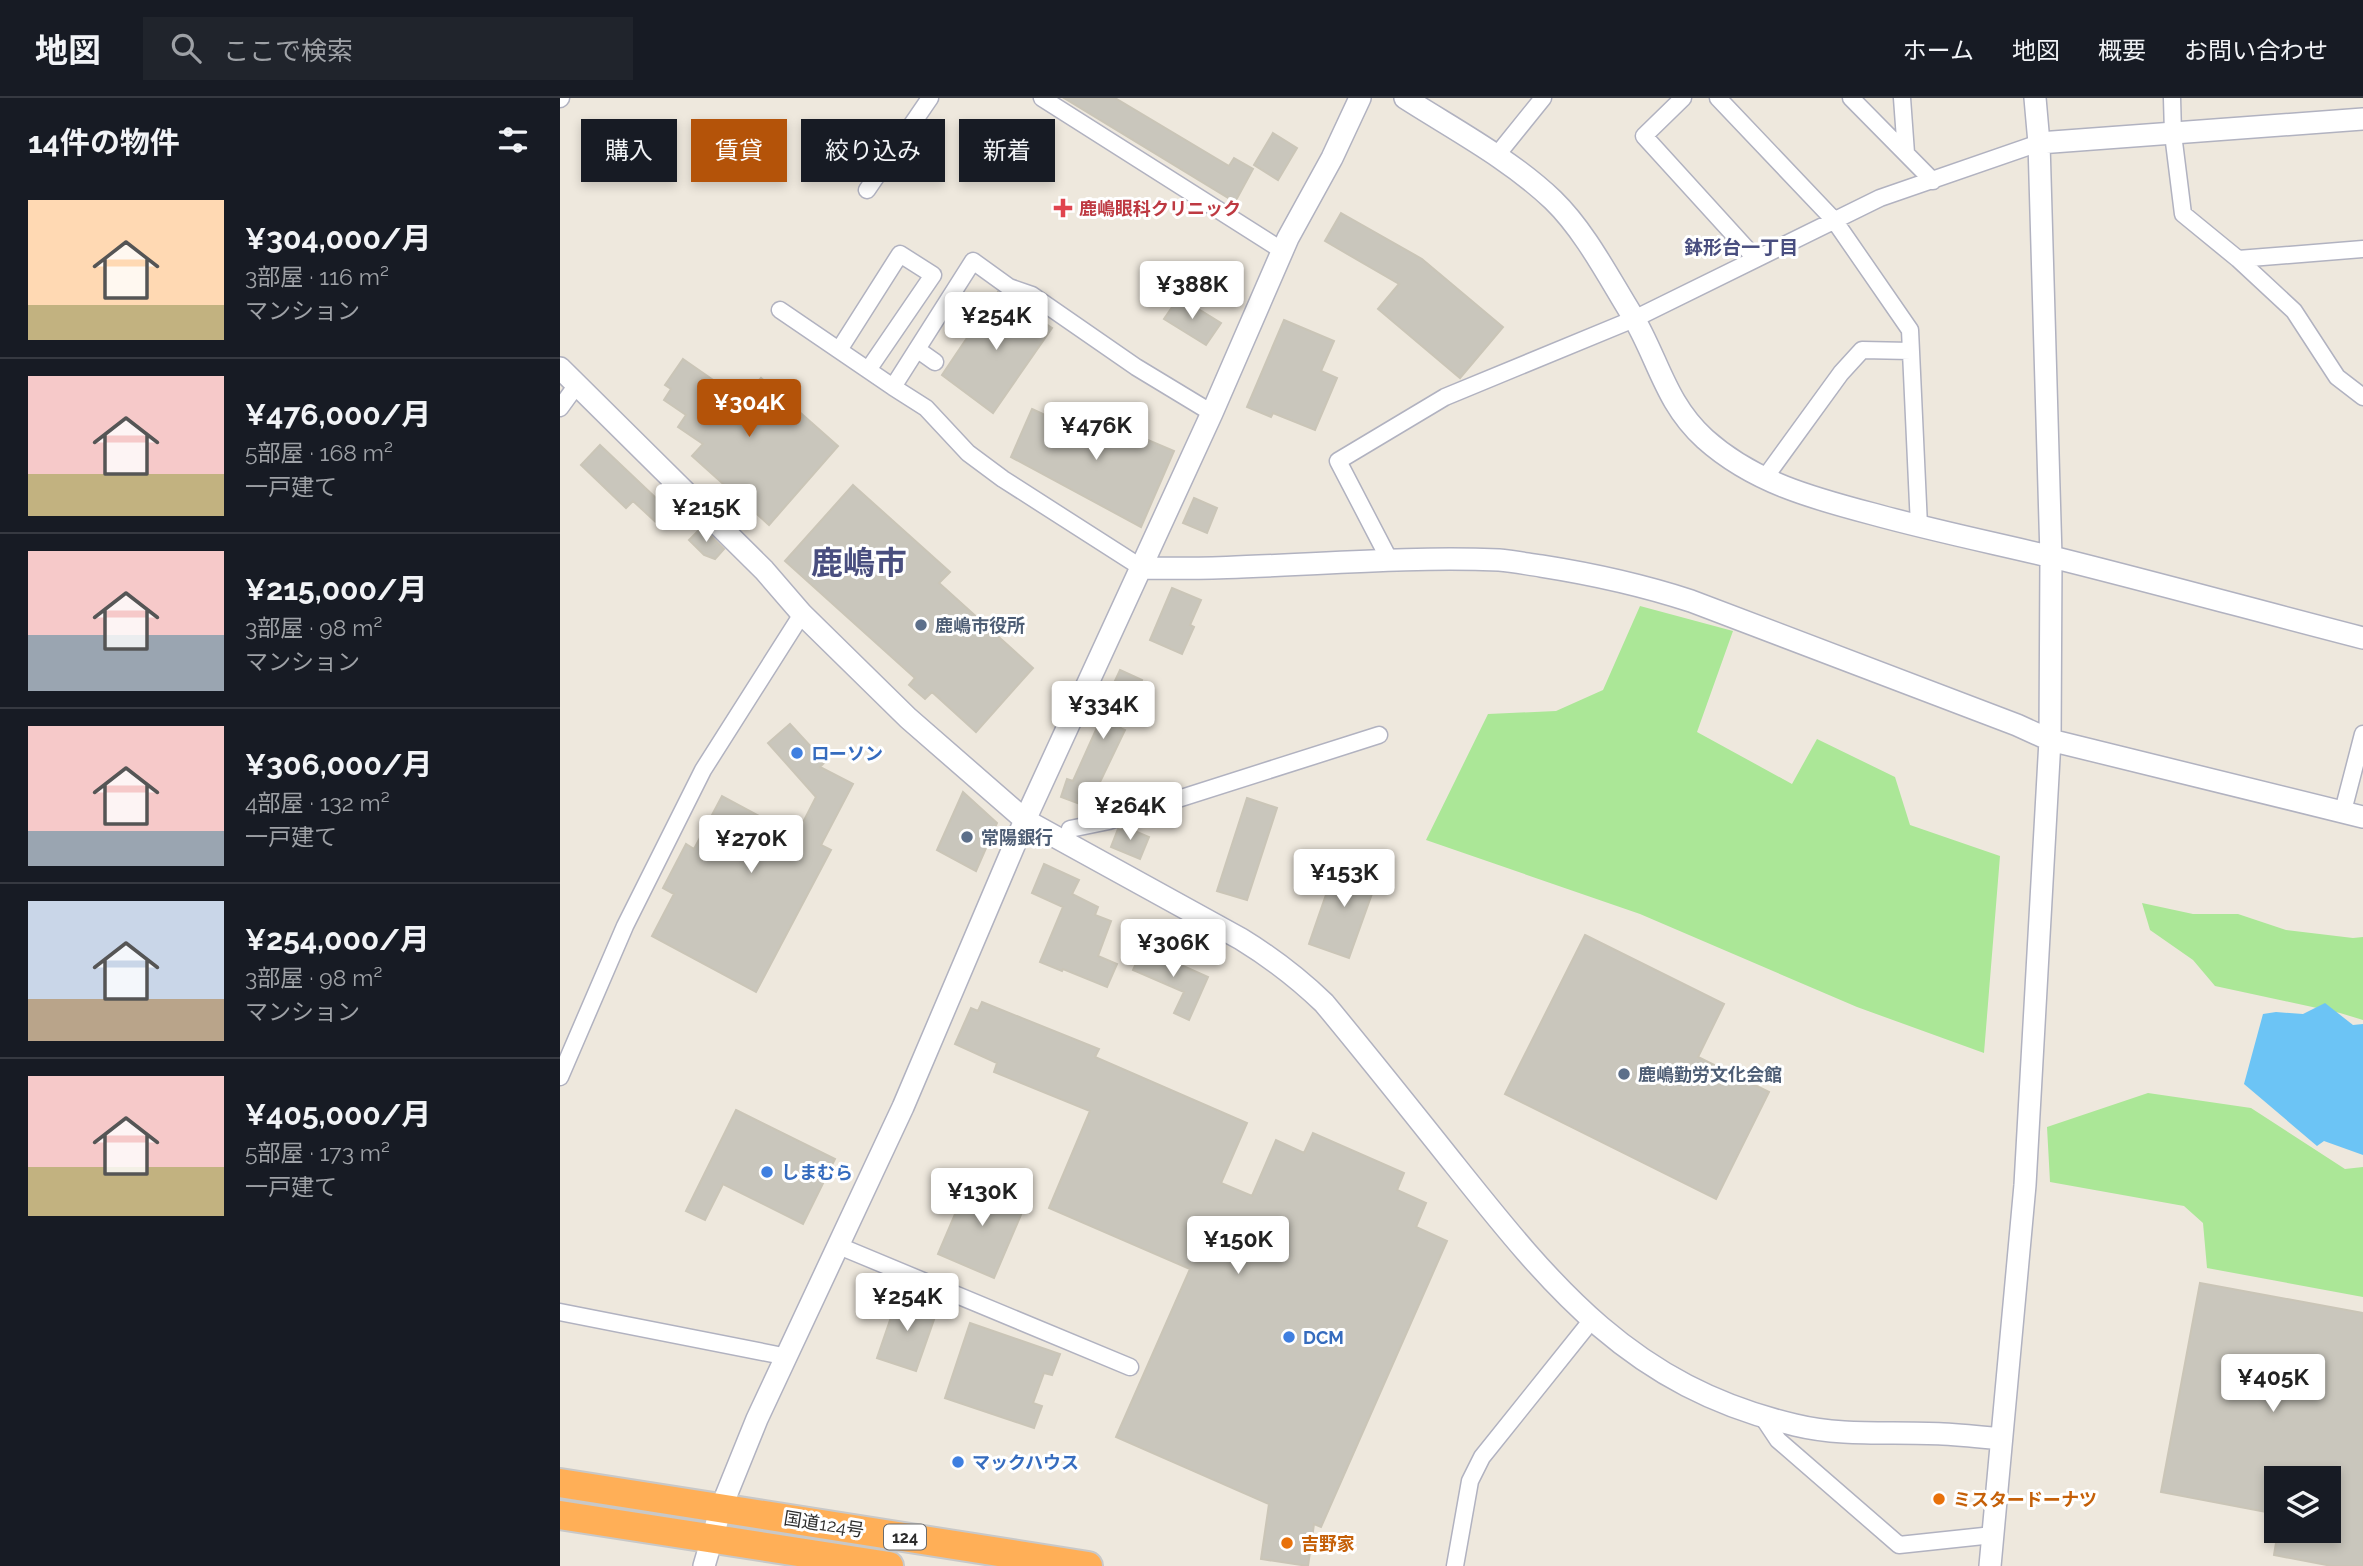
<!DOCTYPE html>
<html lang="ja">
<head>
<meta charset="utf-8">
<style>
  :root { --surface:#171b24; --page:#20242c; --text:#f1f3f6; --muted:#9ea1a6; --line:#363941; --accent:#b45309 }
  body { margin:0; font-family:Raleway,"Noto Sans JP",sans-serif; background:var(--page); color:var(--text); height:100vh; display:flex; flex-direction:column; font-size:26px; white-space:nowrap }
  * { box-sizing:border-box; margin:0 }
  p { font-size:23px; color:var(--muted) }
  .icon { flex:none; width:38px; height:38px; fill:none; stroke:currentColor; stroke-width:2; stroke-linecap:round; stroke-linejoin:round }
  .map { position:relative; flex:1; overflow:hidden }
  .sheet { display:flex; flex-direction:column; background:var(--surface); width:560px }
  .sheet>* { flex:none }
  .guide { position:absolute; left:21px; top:21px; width:665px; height:63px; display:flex; gap:14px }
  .buttons { position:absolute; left:1704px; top:1368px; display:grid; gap:14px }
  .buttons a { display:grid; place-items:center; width:77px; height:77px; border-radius:0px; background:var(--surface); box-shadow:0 4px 10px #0003; font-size:35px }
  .price { position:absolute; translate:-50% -60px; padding:0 16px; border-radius:7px; background:#fff; color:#222; font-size:23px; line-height:46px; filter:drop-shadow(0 2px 4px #0008) }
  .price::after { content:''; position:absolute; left:50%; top:42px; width:21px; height:16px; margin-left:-10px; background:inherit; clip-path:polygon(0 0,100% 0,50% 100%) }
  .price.active { background:var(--accent); color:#fff }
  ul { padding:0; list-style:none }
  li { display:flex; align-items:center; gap:21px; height:175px; padding:0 28px }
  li+li { border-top:2px solid var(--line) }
  li span { display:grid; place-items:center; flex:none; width:196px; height:140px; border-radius:0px; color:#555 }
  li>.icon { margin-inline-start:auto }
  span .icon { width:84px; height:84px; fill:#fffc; stroke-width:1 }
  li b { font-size:30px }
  h2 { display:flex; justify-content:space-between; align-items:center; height:84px; padding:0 28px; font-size:30px }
  .tag { padding:0 24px; border-radius:0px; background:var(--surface); box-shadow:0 4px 10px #0003; font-size:24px; line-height:63px }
  .tag.active { background:var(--accent); color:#fff }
  header { display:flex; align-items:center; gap:42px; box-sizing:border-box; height:98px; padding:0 35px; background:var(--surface); border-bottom:2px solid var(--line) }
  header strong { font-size:33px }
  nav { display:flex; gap:38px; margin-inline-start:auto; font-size:24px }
  .search { width:490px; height:63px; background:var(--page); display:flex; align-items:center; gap:18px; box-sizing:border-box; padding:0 24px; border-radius:0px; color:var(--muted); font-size:26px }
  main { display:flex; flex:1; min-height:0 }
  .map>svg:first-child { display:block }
</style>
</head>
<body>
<header>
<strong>地図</strong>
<div class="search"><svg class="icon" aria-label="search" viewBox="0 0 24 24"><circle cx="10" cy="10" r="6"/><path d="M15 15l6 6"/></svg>ここで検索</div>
<nav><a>ホーム</a><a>地図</a><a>概要</a><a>お問い合わせ</a></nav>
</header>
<main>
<section class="sheet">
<h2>14件の物件<svg class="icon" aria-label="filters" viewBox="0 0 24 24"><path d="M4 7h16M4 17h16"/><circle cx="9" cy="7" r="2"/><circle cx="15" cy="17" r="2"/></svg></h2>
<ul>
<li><span style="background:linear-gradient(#ffd9b3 75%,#c2b280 0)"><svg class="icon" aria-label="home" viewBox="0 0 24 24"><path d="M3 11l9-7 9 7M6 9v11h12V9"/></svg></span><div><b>¥304,000/月</b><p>3部屋 · 116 m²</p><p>マンション</p></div></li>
<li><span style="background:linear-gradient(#f6c9c9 70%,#c2b280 0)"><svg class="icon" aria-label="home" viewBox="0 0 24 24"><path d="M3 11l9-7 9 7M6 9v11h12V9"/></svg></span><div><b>¥476,000/月</b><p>5部屋 · 168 m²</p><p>一戸建て</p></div></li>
<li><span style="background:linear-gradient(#f6c9c9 60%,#9aa5b1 0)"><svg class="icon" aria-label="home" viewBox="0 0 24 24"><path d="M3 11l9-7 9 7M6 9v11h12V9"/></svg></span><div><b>¥215,000/月</b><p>3部屋 · 98 m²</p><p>マンション</p></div></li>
<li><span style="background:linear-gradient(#f6c9c9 75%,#9aa5b1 0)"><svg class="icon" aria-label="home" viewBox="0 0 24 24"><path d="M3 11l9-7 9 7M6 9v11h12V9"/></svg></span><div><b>¥306,000/月</b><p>4部屋 · 132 m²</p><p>一戸建て</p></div></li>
<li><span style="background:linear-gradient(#c9d6e8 70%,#b9a48a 0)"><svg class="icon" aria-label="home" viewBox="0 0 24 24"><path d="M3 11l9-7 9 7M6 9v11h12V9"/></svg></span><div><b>¥254,000/月</b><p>3部屋 · 98 m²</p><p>マンション</p></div></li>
<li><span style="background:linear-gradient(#f6c9c9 65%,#c2b280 0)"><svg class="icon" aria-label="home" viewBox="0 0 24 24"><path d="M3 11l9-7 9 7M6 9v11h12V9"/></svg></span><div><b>¥405,000/月</b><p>5部屋 · 173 m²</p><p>一戸建て</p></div></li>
</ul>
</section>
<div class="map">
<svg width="1803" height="1468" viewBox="0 0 1803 1468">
  <rect width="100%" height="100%" fill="#eee8dd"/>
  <path fill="#abe797" d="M1080,508L1173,533L1137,634L1232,686L1257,641L1335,679L1350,727L1440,758L1424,955L1297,909L1080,816L866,742L928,616L996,613L1043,592Z
    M1582,805L1633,816H1678L1726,832L1793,840L1803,839V922L1780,915L1655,888L1633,862L1590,832Z
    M1588,995L1691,1010L1785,1071L1803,1069V1199L1647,1170L1643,1125L1624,1108L1490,1084L1487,1029Z"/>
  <path fill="#6cc4f5" d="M1765,905L1793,927L1803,926V1057L1764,1043L1757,1048L1684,986L1703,916L1716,914L1743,916Z"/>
  <path fill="#c9c6bc" stroke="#cac5b7" stroke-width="2" d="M504,0H555L669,68L674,60L693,71L675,104Z
    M713,35L737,50L718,82L694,67Z
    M781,115L862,161L943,229L900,280L818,211L839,186L765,143Z
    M438,194L492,230L433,315L382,277Z
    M619,199L661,225L646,247L604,221Z
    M724,222L774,243L761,273L777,280L755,332L713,315L711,319L687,309Z
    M123,261L182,302L201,280L278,348L209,427L132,358L143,346L118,329L126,317L104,302L111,291L105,287Z
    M472,311L515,331L522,314L614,353L581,429L451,359Z
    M40,347L98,402L106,393L123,410L106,428L102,424L99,427L73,403L66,410L21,367Z
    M293,387L390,474L379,485L473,570L416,634L372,594L365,601L349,587L355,580L225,463Z
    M634,400L657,410L647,435L623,425Z
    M142,429L164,451L155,461L144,457L129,442Z
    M612,490L641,502L630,527L634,529L622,556L590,542Z
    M560,572L582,582L560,630L565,632L528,709L501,699L507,681L513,683L544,614L541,613Z
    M230,626L265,664L260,669L293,686L261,747L271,752L196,894L92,838L114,796L103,790L126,746L134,751L162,698L236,738L256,699L208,645Z
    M403,694L437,725L416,773L377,752Z
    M687,700L717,710L687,802L657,793Z
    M565,729L589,739L580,761L551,749L558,731L561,732Z
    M778,762L819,776L789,860L749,846Z
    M484,766L519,782L512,796L538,809L535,817L551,823L538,858L557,866L547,889L503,871L502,873L480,864L503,809L472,795Z
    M1025,837L1164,906L1138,959L1209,994L1156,1101L945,996Z
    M583,850L648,879L629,922L614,915L624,894L573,872Z
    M422,904L539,951L535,959L687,1025L661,1085L692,1098L716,1042L744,1055L753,1035L844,1075L837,1092L866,1105L856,1129L887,1143L761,1429L754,1426L748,1468L701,1461L709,1406L556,1339L630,1171L489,1110L530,1013L434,974L437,965L395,946L411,910L418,913Z
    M176,1012L275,1061L243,1126L163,1086L145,1122L126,1113Z
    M410,1081L466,1105L434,1180L378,1156Z
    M1640,1185L1803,1215V1468H1772L1714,1457L1718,1433H1769V1381H1717V1416L1601,1394Z
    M339,1196L378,1210L356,1273L317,1260Z
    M410,1225L500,1256L492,1277L484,1275L473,1305L482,1308L474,1330L385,1300Z"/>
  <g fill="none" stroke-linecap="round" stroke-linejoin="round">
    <g stroke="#b1b2c0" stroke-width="19">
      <path id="street" d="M482,0L723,153
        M1123,0L1084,38L1195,160
        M1158,0L1274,122L1350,232L1359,428
        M1291,0L1373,83
        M1342,0L1346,55
        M1612,0L1613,36L1623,116L1678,161L1734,213L1777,279L1803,299
        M0,1L1,0
        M937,57L983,0
        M307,92L370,0
        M1678,161L1803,151
        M385,209L403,221
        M220,212L333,289
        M279,252L340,156L373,177L308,272
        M358,252L375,264
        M0,310L16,288
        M1204,381L1281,275L1302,252L1351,253
        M829,461L778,363L885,299L1074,221L1320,100L1479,45
        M582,470L443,381L408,355L366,310L333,289L413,163L449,189L472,197L576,269L652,315
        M1783,713L1803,636
        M510,731L549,723L819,637
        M0,979L65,828L143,672L242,516
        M279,1148L570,1269
        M0,1214L228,1259
        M1202,1318L1218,1342L1339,1447L1433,1437
        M895,1468L910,1383L922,1359L1031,1223"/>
    </g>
    <g stroke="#b1b2c0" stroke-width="24">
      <path id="secondary" d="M845,0C895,32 950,61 993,102C1025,133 1049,180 1072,217C1098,260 1105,305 1145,341C1193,384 1252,400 1313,416C1371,432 1429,444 1488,458C1593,484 1698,513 1803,540
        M1479,45L1803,21
        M0,270L204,472L242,516L348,620L465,722L681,841C712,860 738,880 764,905C808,958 851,1012 894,1066C993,1190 1072,1289 1235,1327C1284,1339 1333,1333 1383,1336C1402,1337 1422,1339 1441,1341
        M582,470C701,473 820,457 939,462C953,463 967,466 981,468C1032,476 1082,487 1131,503L1457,627L1490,642L1803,719
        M144,1468L161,1410L197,1321L343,1009L465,722L652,315L728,140L772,60L800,0
        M1430,1468L1465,1087L1490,642L1491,459L1479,45L1475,0"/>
    </g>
    <g stroke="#c8c8c8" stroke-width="32">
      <path id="highway" d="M0,1385L528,1468
        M0,1417L329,1468"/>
    </g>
    <use href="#street" stroke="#fff" stroke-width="16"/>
    <use href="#secondary" stroke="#fff" stroke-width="21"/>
    <use href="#highway" stroke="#ffaf57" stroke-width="28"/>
  </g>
  <path fill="#e0444e" stroke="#fff" stroke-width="2.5" d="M499.5 99.5h7v7h7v7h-7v7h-7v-7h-7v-7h7z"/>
  <g fill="#5c6f8a" stroke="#fff" stroke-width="2.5">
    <circle cx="361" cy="527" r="7"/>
    <circle cx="407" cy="739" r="7"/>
    <circle cx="1064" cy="976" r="7"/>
  </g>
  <g fill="#3f7fe0" stroke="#fff" stroke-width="2.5">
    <circle cx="237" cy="655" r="7"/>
    <circle cx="207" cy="1074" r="7"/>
    <circle cx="729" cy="1239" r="7"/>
    <circle cx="398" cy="1364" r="7"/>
  </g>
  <g fill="#e8710a" stroke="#fff" stroke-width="2.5">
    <circle cx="1379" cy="1401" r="7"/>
    <circle cx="727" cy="1445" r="7"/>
  </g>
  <g text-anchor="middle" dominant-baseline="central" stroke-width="6" stroke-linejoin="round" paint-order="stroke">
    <rect fill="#fff" stroke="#6b6b6b" stroke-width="2" x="324" y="1426.5" width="42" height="25" rx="5"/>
    <g font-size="16" font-weight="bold" fill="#2c2c2c">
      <text x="345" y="1439">124</text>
    </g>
    <g font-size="18" font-weight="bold" fill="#be3a42" stroke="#fff" text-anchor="start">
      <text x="519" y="110">鹿嶋眼科クリニック</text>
    </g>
    <g font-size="18" font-weight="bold" fill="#4e5e75" stroke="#fff" text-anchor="start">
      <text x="375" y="527">鹿嶋市役所</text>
      <text x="421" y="739">常陽銀行</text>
      <text x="1078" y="976">鹿嶋勤労文化会館</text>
    </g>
    <g font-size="18" font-weight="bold" fill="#366cbe" stroke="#fff" text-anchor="start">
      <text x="251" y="655">ローソン</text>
      <text x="221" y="1074">しまむら</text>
      <text x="743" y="1239">DCM</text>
      <text x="412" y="1364">マックハウス</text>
    </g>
    <g font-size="18" font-weight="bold" fill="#c56008" stroke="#fff" text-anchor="start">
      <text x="1393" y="1401">ミスタードーナツ</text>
      <text x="741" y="1445">吉野家</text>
    </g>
    <g font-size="18" fill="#2c2c2c" stroke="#fff">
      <text transform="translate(264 1426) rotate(9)">国道124号</text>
    </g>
    <g font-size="19" font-weight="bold" fill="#494e7f" stroke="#fff">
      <text x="1181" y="149">鉢形台一丁目</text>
    </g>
    <g font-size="32" font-weight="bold" fill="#494e7f" stroke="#fff">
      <text x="299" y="464">鹿嶋市</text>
    </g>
  </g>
</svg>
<div class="buttons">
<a><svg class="icon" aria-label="layers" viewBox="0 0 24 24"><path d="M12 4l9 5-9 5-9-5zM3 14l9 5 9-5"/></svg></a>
</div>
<b class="price" style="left:632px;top:223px">¥388K</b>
<b class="price" style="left:436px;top:254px">¥254K</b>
<b class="price active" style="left:189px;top:341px">¥304K</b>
<b class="price" style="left:536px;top:364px">¥476K</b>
<b class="price" style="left:146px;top:446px">¥215K</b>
<b class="price" style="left:543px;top:643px">¥334K</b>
<b class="price" style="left:570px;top:744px">¥264K</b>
<b class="price" style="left:191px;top:777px">¥270K</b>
<b class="price" style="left:784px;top:811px">¥153K</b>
<b class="price" style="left:613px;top:881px">¥306K</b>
<b class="price" style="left:422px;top:1130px">¥130K</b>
<b class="price" style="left:678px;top:1178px">¥150K</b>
<b class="price" style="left:347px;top:1235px">¥254K</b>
<b class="price" style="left:1713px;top:1316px">¥405K</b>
<div class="guide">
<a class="tag">購入</a>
<a class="tag active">賃貸</a>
<a class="tag">絞り込み</a>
<a class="tag">新着</a>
</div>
</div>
</main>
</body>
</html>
